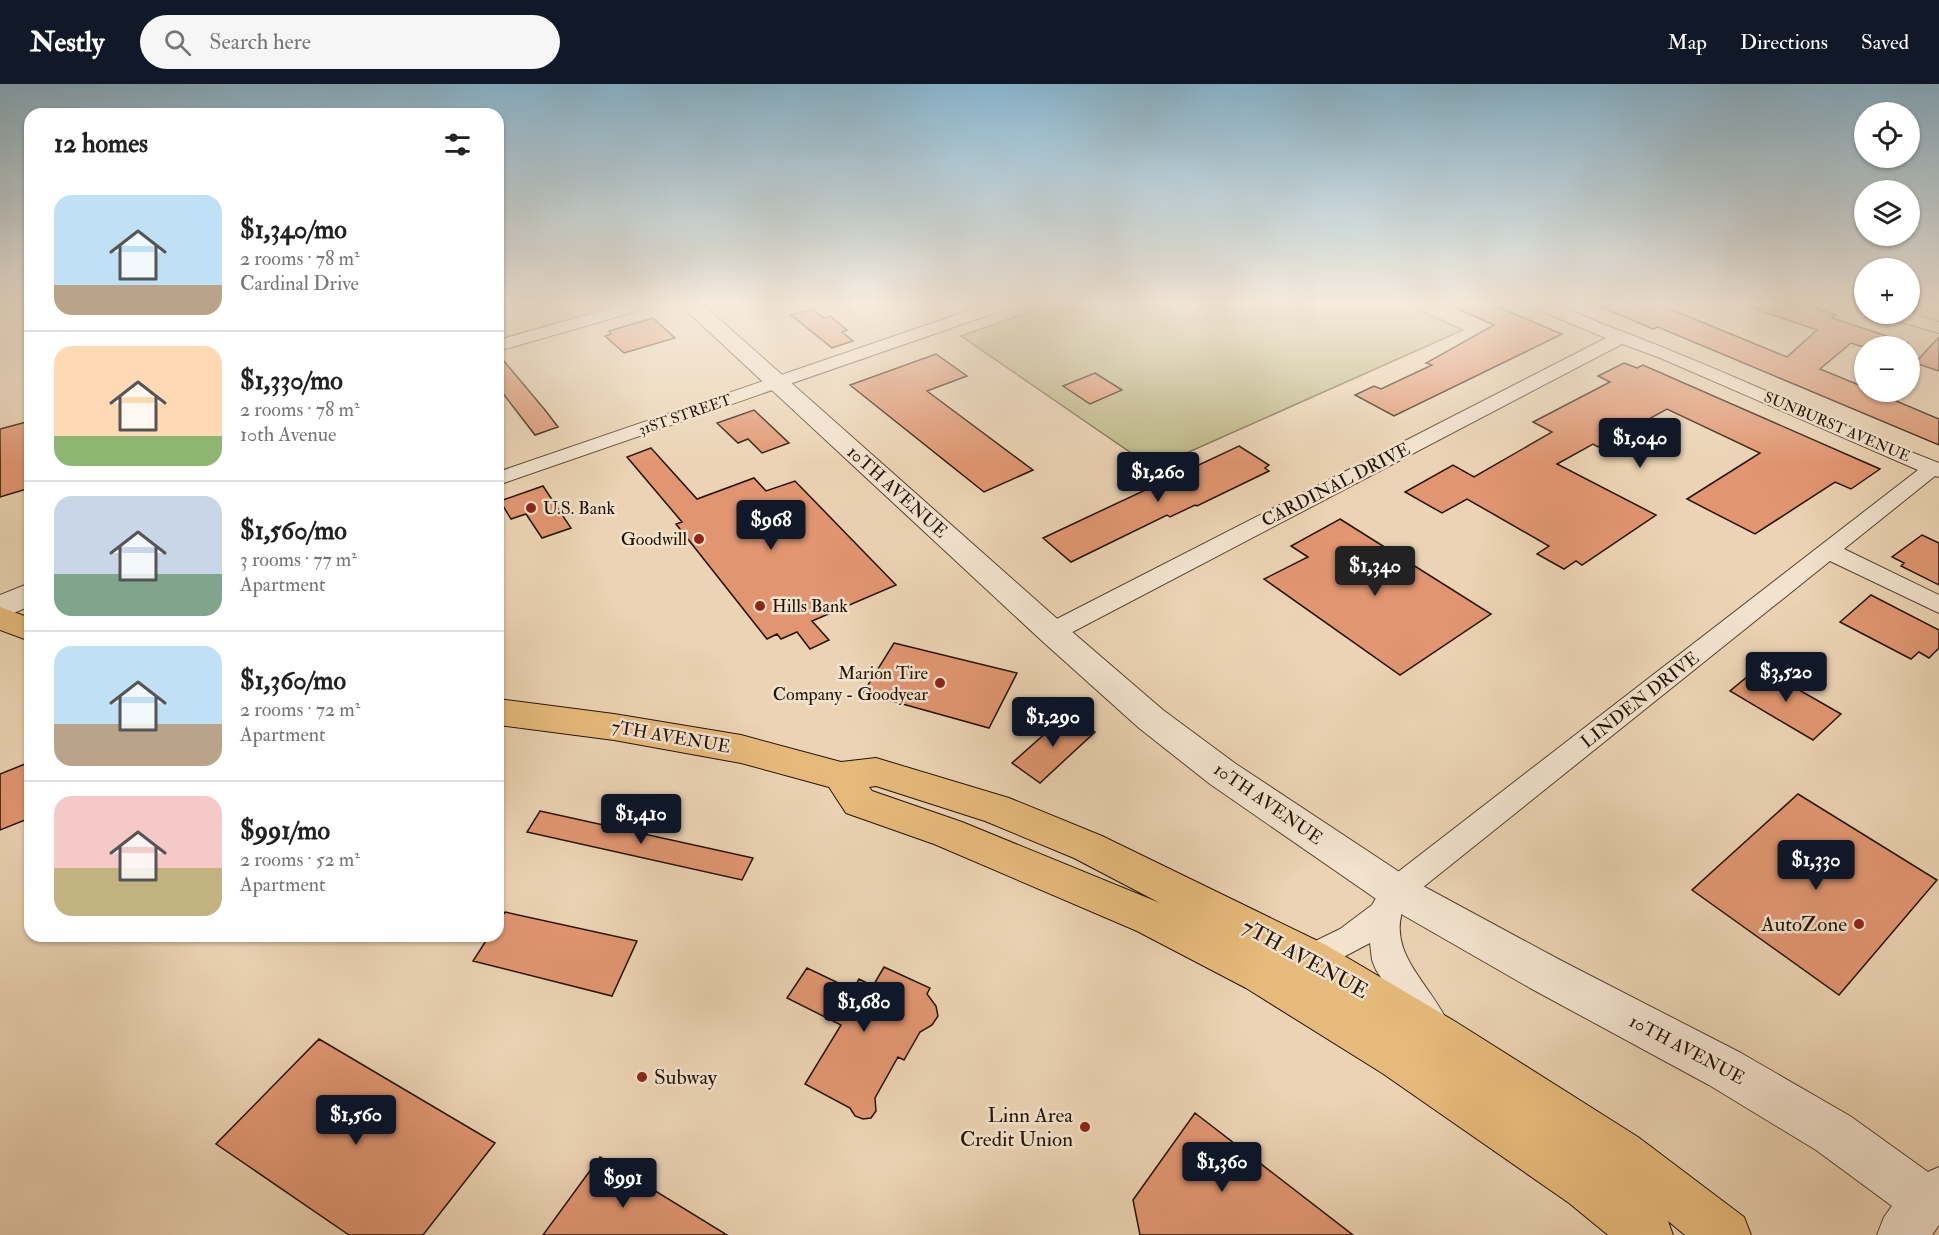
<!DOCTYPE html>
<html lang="en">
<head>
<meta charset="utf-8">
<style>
  :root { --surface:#fff; --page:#f6f6f6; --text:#222; --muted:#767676; --line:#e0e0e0; --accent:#111827 }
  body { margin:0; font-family:"IM FELL Double Pica",serif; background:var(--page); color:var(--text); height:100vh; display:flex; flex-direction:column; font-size:22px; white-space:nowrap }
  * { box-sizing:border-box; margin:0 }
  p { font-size:20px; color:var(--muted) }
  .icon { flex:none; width:33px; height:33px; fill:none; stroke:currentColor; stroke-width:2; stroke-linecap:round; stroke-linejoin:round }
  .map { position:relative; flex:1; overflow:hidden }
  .side { position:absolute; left:24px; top:24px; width:480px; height:834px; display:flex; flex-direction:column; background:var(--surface); border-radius:18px; box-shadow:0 2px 4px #0004 }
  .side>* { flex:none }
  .buttons { position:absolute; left:1854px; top:18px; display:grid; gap:12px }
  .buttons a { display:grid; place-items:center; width:66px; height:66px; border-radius:50%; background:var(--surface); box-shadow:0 2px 4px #0004; font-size:30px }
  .price { position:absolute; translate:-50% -51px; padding:0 14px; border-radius:6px; background:var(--accent); color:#fff; font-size:20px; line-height:39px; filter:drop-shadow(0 2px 3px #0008) }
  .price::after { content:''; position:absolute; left:50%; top:36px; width:18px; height:14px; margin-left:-9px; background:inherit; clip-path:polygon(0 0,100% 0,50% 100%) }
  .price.selected { background:#222; color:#fff }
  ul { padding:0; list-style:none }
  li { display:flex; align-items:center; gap:18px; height:150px; padding:0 30px }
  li+li { border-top:2px solid var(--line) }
  li span { display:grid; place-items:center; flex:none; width:168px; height:120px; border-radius:18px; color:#555 }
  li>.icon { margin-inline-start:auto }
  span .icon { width:72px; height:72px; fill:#fffc; stroke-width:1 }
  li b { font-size:26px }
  h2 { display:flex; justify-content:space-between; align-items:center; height:72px; padding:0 30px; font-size:26px }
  header { display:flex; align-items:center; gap:36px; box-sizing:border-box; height:84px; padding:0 30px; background:var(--accent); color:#fff }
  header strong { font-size:28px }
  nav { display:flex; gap:33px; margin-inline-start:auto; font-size:21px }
  .search { width:420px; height:54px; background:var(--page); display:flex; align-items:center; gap:15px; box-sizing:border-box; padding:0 21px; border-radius:33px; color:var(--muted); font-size:22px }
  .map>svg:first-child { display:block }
</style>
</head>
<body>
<header>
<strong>Nestly</strong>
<div class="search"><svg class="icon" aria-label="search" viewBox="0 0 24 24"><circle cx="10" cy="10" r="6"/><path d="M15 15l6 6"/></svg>Search here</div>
<nav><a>Map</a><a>Directions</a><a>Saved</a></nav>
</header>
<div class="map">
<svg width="1939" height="1151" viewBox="0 0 1939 1151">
  <rect width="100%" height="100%" fill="#ebd3b3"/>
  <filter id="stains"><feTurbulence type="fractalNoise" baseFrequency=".00333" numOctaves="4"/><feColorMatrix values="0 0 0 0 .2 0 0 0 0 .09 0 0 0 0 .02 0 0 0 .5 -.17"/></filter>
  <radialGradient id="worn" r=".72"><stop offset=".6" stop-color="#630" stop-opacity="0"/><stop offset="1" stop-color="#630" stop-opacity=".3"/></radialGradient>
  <path fill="#bfba88" stroke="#726644" stroke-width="1.5" d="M1058,218H1402L1463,246L1153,384L961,252Z"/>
  <path fill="#e19671" stroke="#241200" stroke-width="1.5" d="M1443,218H1486L1562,250L1394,332L1355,311L1374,302L1381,305L1432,281L1426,279L1494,241Z
    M1589,218H1667L1665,223L1787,273L1817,246L1743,221V218H1796L1836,231L1832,234L1908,259V262H1860L1851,259L1820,285L1864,303V308H1875L1939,335V361L1658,243L1653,245Z
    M812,225L824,234L830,232L847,246L842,248L853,257L832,264L791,231Z
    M653,234L675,254L624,269L605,252L611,250L609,247Z
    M1939,253V287L1915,279Z
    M498,270L545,326L558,343L535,351L498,303Z
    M936,270L967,292L927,307L1033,386L984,408L850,301Z
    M1624,279L1637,284L1643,281L1880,385L1851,405L1835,398L1755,450L1687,415L1760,369L1667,325L1598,363L1593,360L1557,380L1656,431L1582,481L1576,477L1564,485L1537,470L1549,462L1467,415L1442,429L1405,408L1453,381L1474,393L1552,348L1533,338L1610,298L1598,292Z
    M1095,289L1122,306L1090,320L1063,302Z
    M754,326L789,359L762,369L748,355L738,359L717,339Z
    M30,337V404L0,413V345Z
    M1239,362L1269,381L1265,384L1269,387L1197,422L1195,421L1170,433L1167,431L1071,478L1043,454Z
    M651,364L697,415L754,394L766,407L795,397L896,501L812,537L829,556L810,565L797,548L781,555L777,550L767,555L676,440L682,438L627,373Z
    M543,402L571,444L542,454L526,430L511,435L500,417Z
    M1340,435L1491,530L1400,591L1264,495L1308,473L1291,462Z
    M1922,451L1939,459V501L1901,482L1904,479L1892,473Z
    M1871,511L1939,546V564L1929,574L1919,568L1911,575L1840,538Z
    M894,559L1017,589L989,644L863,609Z
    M1759,583L1841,630L1813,656L1730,607Z
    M1067,630L1095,648L1040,699L1012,679Z
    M30,678V734L0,746V690Z
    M1798,710L1937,796L1839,911L1692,806Z
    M540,727L753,774L742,796L527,748Z
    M505,828L637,857L612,912L473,877L489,852H498V839Z
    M884,883L930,904L927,910L936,922L938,932L932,941L920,948L904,976L898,973L875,1014L876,1027L871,1034L863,1035L855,1032L850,1024L805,1000L841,941L787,914L807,884L853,906L859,895L873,902Z
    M319,955L495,1059L423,1151H349L216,1060Z
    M1195,1029L1353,1151H1140L1133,1116Z
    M600,1073L727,1151H543Z"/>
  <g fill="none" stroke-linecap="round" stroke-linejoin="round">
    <g stroke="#56422d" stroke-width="2">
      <path id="minor" d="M632,218H657L655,222L498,267V256Z
        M994,218H1017L1015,222L498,401V388Z
        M1527,218C1557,215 1584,234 1613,244C1723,285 1829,337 1939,379V393L1935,392L1844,465L1939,511V529L1830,477L1407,816C1381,866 1431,899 1449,941L1444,953L1432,957L1420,953L1376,886L1372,876L1370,859L1311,890L1299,885L1295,875L1299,865L1340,845L1372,821L1385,798L1918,386L1658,273L1622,260L1061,554L1052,557L1043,554L1040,548L1043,542L1606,254L1529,222Z
        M1848,218H1864V225L1850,222Z
        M1910,229L1939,238V249L1887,234L1884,230Z"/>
    </g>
    <g stroke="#56422d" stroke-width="2">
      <path id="tertiary" d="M677,218H700L1063,540L1163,626L1236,680L1410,795L1560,876L1741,969L1850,1032L1928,1088L1939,1083V1141L1932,1151H1877L1884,1133L1892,1122L1816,1066L1709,1001L1530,904L1382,819L1210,700L1139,644L1041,556Z
        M30,499V522L0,535V511Z"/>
    </g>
    <g stroke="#241200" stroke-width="2">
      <path id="primary" d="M0,523L30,534V557L0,546Z
        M498,615L614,630L741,651L841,678L876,674L1009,714L1102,752L1326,861L1456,938L1638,1053L1744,1133L1751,1151H1685L1668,1137L1673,1151H1608L1569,1119L1382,989L1246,904L1137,847L934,760L846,729L829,703L741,679L614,656L498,641ZM876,702L985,737L1074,774L1160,819L962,738L872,707L869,703Z"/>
    </g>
    <use href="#minor" fill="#f2e2ce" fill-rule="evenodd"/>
    <use href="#tertiary" fill="#f2e2ce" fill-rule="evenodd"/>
    <use href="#primary" fill="#e6ba7a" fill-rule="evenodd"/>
  </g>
  <linearGradient id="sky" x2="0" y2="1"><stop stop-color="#88b6d0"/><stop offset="0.58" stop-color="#f6ebdd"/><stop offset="1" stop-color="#f6ebdd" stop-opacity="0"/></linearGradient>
  <rect width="1939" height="379" fill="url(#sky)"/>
  <g fill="#8f2418" stroke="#f2e2ce" stroke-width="2">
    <circle cx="531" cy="424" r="6"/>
    <circle cx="699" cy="455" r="6"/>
    <circle cx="760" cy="522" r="6"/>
    <circle cx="940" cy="599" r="6"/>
    <circle cx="1859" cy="840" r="6"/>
    <circle cx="642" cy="993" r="6"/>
    <circle cx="1085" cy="1043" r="6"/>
  </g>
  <g text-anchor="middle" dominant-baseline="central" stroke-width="5" stroke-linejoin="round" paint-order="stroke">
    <g font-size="15" fill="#241200" stroke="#f2e2ce">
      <text transform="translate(685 331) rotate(-19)">31ST STREET</text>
      <text transform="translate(1837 343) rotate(23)">SUNBURST AVENUE</text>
    </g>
    <g font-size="18" fill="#241200" stroke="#f2e2ce">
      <text transform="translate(1336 401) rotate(-27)">CARDINAL DRIVE</text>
      <text transform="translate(897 408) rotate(42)">10TH AVENUE</text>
      <text transform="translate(1640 616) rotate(-38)">LINDEN DRIVE</text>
      <text transform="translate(671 653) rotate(10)">7TH AVENUE</text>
      <text transform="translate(1268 720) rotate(35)">10TH AVENUE</text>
      <text transform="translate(1687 966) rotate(28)">10TH AVENUE</text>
    </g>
    <g font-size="18" fill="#241200" stroke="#f2e2ce" text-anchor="start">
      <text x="543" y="424">U.S. Bank</text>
      <text x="687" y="455" text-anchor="end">Goodwill</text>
      <text x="772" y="522">Hills Bank</text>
      <text x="928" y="589" text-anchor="end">Marion Tire<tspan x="928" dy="21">Company - Goodyear</tspan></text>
    </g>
    <g font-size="21" fill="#241200" stroke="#f2e2ce" text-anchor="end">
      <text x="1847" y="840">AutoZone</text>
      <text x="654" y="993" text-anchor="start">Subway</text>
      <text x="1073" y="1031">Linn Area<tspan x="1073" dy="24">Credit Union</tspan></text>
    </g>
    <g font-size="21" fill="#241200" stroke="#f2e2ce">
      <text transform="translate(1305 875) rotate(29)">7TH AVENUE</text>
    </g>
  </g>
  <rect width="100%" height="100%" filter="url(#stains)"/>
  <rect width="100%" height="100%" fill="url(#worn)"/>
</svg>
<div class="buttons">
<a><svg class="icon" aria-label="locate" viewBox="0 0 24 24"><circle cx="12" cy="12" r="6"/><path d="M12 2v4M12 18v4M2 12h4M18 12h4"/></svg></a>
<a><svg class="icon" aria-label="layers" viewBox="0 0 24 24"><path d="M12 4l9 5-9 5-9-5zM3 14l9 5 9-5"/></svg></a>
<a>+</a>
<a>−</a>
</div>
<b class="price" style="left:1640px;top:385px">$1,040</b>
<b class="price" style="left:1158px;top:419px">$1,260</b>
<b class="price" style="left:771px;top:467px">$968</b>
<b class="price selected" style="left:1375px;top:513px">$1,340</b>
<b class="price" style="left:1786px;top:619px">$3,520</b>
<b class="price" style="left:1053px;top:664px">$1,290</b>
<b class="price" style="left:641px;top:761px">$1,410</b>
<b class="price" style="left:1816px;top:807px">$1,330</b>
<b class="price" style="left:864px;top:949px">$1,680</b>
<b class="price" style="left:356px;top:1062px">$1,560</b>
<b class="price" style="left:1222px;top:1109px">$1,360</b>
<b class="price" style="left:623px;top:1125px">$991</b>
<section class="side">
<h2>12 homes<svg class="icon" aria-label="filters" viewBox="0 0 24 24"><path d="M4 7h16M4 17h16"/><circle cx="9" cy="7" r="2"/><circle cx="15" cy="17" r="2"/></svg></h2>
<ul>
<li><span style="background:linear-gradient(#bfe0f5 75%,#b9a48a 0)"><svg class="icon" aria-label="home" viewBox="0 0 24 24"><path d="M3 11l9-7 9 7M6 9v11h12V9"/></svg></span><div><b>$1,340/mo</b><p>2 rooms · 78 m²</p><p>Cardinal Drive</p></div></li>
<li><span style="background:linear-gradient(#ffd9b3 75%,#8fb573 0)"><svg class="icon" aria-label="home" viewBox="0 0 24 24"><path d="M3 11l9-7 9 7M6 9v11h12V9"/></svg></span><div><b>$1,330/mo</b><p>2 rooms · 78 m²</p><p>10th Avenue</p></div></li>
<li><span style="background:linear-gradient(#c9d6e8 65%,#7fa58c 0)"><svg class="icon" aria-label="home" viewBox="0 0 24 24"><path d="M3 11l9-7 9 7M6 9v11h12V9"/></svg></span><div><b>$1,560/mo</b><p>3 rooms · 77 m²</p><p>Apartment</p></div></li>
<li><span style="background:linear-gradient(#bfe0f5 65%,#b9a48a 0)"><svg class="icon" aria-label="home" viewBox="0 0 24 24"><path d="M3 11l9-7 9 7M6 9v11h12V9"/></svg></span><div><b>$1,360/mo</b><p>2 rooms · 72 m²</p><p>Apartment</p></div></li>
<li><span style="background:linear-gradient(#f6c9c9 60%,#c2b280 0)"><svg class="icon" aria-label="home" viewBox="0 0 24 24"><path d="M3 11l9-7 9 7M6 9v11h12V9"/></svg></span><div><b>$991/mo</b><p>2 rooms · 52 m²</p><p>Apartment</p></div></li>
</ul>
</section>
</div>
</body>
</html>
